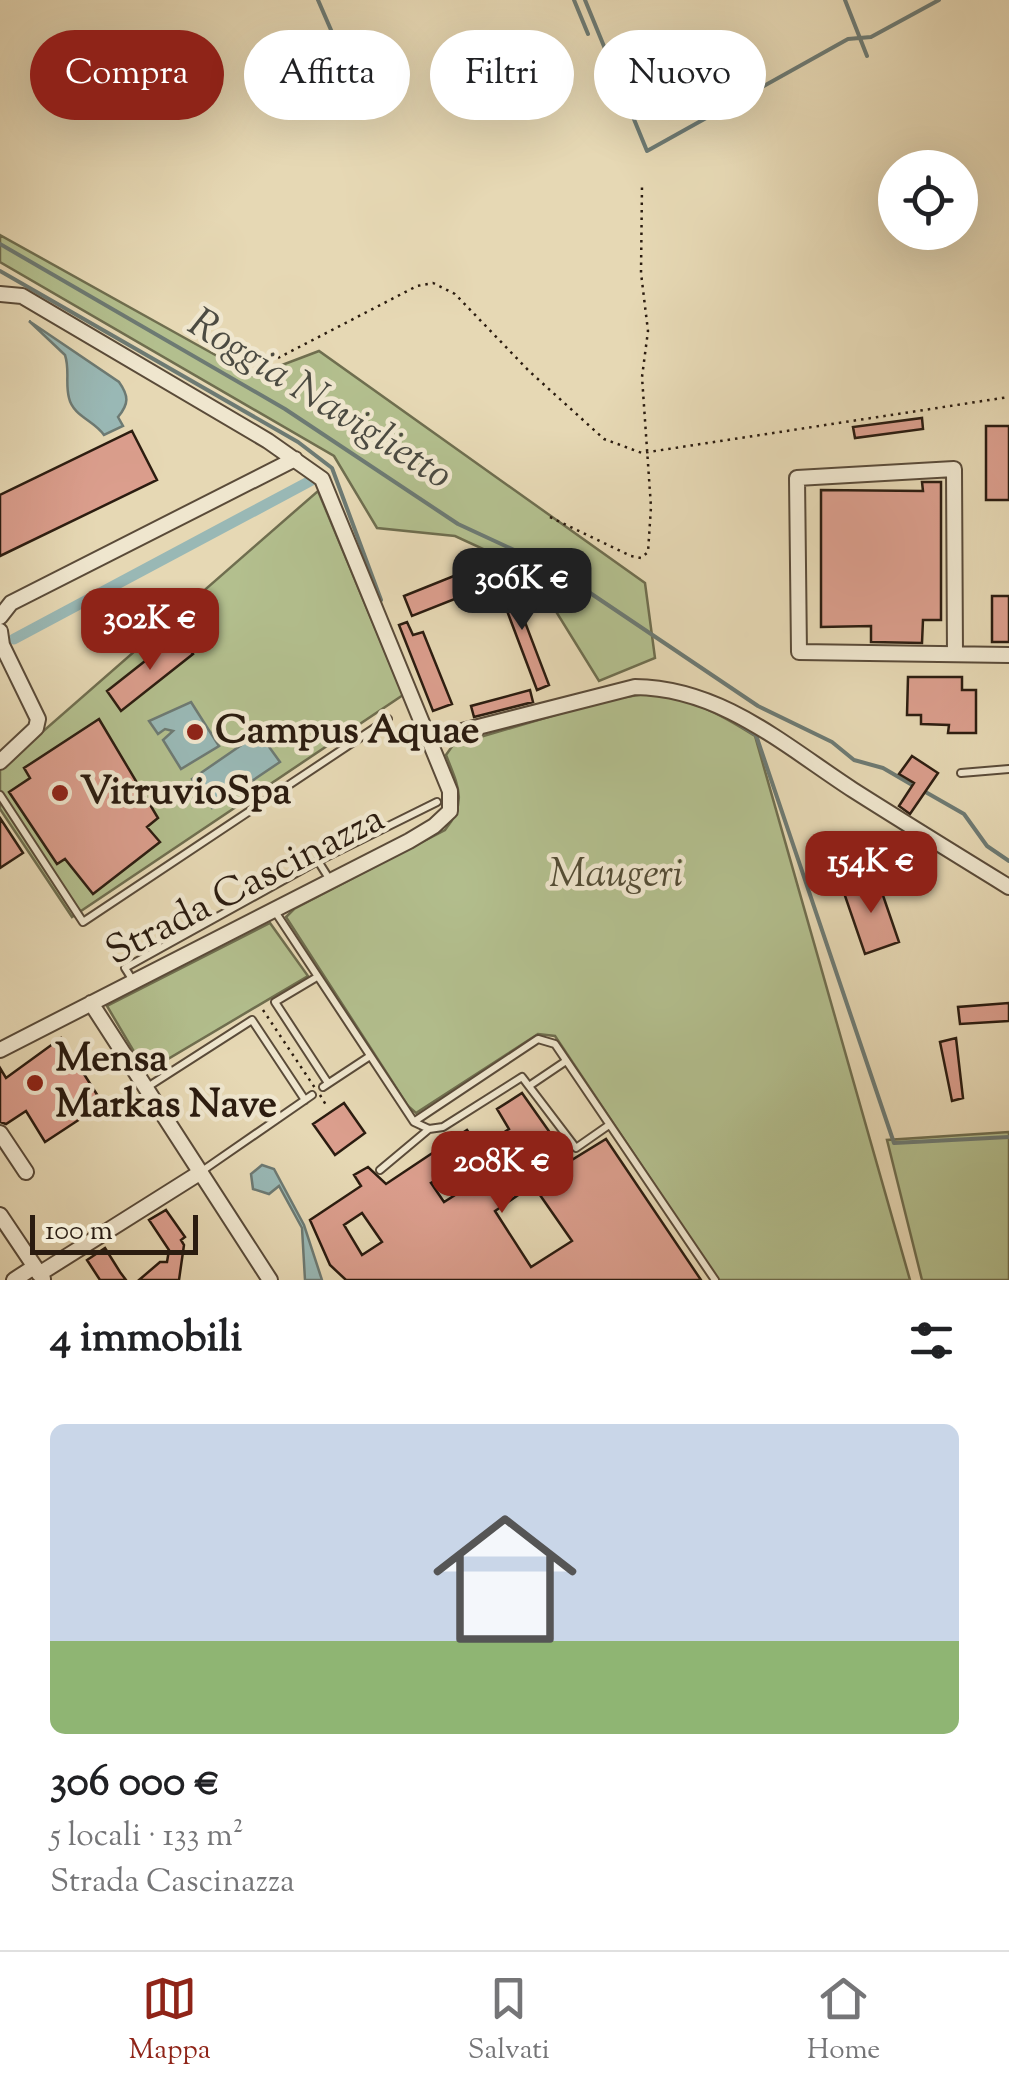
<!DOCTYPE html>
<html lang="it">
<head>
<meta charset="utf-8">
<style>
  :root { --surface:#fff; --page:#f6f6f6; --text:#202124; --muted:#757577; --line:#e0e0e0; --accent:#8f2418 }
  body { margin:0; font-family:"Sorts Mill Goudy",serif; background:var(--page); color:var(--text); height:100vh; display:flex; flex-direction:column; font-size:38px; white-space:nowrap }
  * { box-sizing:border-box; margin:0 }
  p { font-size:32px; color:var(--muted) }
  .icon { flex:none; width:55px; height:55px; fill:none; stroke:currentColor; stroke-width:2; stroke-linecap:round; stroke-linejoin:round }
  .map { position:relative; height:1280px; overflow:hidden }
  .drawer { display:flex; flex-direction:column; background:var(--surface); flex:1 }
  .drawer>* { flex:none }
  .hud { position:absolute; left:30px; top:30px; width:950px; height:90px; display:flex; gap:20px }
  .tools { position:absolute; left:878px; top:150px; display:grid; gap:20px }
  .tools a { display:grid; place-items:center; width:100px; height:100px; border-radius:50%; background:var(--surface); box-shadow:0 10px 40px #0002; font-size:50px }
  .scale { position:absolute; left:30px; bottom:25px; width:168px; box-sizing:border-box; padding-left:10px; border:5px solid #2b1c10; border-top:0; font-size:28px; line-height:35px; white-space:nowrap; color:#2b1c10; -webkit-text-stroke:8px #efe6ce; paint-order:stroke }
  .price { position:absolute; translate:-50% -85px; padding:0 22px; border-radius:20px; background:var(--accent); color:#fff; font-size:32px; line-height:65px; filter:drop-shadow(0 2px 5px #0008) }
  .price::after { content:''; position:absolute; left:50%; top:60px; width:30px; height:22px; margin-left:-15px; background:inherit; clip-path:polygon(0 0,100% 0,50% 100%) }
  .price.active { background:#222; color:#fff }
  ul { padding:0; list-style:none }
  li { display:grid; align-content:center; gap:20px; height:530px; padding:0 50px }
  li+li { border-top:2px solid var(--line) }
  li span { display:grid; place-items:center; height:310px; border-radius:15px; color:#555 }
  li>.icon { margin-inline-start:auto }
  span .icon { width:180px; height:180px; fill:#fffc; stroke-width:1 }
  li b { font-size:42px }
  h2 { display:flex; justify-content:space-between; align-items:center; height:120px; padding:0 50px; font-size:42px }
  .pill { padding:0 35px; border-radius:45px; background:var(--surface); box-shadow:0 10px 40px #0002; font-size:35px; line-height:90px }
  .pill.active { background:var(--accent); color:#fff }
  .dock { display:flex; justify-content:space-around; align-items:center; height:140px; border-top:2px solid var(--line); background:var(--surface); font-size:28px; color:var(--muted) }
  .dock a { display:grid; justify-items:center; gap:5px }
  .dock .active { color:var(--accent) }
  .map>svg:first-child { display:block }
</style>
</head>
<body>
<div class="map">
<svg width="1009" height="1280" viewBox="0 0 1009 1280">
  <rect width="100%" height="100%" fill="#e6d8b4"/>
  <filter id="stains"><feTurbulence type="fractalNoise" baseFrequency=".002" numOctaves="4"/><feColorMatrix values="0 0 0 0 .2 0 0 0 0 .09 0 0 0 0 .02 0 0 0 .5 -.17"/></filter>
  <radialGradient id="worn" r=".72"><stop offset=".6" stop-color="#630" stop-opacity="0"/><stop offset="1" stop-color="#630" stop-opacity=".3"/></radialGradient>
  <path fill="#b3bf8e" stroke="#6f6e4f" stroke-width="2.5" d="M0,235L253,376L319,351L645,583L655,658L599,681L531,571L455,536L377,528L334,456L0,262Z
    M318,491L403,695L72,917L0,809V769Z
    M645,694C689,697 719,713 755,736L910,1280H718L555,1036L538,1034L416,1113L408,1106L286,917L294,909L445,830C468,802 458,786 446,755L453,745L606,700Z
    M270,923L308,976L146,1072L107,1006Z
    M1009,1132V1280H922L887,1140Z"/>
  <path fill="#99b8b5" stroke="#6d7a73" stroke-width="2.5" d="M29,321L119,382C129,396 129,404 118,417L123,426L104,435C95,421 73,416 69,398C65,383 70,370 65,355Z
    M191,702L219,746L181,769L163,740L173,731L165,729L158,734L149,721Z
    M259,733L280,762L212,808L192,779Z
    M262,1165L274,1169L304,1225L322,1280H305L302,1228L279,1186L269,1194L253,1189L251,1174Z"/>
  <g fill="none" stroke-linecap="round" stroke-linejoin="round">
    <path stroke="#6d7a73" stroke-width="4" d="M318,0L367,113
      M574,0L588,34
      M585,0L647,151L848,39L871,37L939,0
      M845,0L867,56
      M0,244L285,409L458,524L553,568L758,706L832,742L854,760L883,768L914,786
      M0,271L298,442L332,468L381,600
      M739,724L756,735L894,1143L1009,1137
      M922,790L964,814L987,846L1009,861"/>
    <path stroke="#99b8b5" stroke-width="11" d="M14,639L312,480"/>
  </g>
  <path fill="#db9e8d" stroke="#2b1c10" stroke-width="2.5" fill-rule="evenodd" d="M922,418L923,429L855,438L853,427Z
    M986,426H1009V500H986Z
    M132,431L157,480L0,556V495Z
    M922,482H941V620H923L922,643L871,642V626L821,627V490L923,491Z
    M481,565L490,585L412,616L404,596Z
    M507,575L549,685L537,690L495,579Z
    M992,596H1009V642H992Z
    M407,622L413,635L423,632L452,704L433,711L399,625Z
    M178,635L193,654L121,711L107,691Z
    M908,677H962V690H976V733H948L949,725L921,724V715H907Z
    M530,690L533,702L474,717L471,706Z
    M99,719L158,818L147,827L160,842L93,894L65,859L57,864L9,792L30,778L24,768Z
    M912,756L938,773L910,814L899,806L914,783L899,774Z
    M0,818L23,853L0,868Z
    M877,878L899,942L865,954L843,890Z
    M1009,1003V1021L960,1024L958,1007Z
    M61,1038L103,1104L45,1142L26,1111L6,1124L0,1122V1068L6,1078Z
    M956,1038L963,1098L952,1101L940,1042Z
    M522,1093L570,1161L606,1139L701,1280H346L330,1265L310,1220L361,1186L354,1175L368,1167L386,1184L467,1130L480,1148L509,1129L497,1109ZM450,1172L463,1190L444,1202L431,1183ZM533,1185L572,1241L531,1267L495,1211ZM362,1213L382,1242L362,1255L344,1225Z
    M344,1103L365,1133L335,1155L313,1124Z
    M166,1210L185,1237L181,1240L184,1245L179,1280H139L160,1262H167L169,1250L149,1220Z
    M105,1248L120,1272L126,1280H100L87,1260Z"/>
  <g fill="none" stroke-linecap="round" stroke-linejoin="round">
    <g stroke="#5a4b39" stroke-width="10">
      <path id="lane" d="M961,773L1009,769
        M0,795L83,922L388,719
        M318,861L330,880
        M274,910L414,1122L429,1129L443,1127L522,1077L576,1148L609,1125
        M317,977L275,1002L328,1083
        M132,979L125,968L318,861L437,802
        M529,1086L566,1061
        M323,1087L370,1056
        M146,1088L252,1020L305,1100
        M415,1121L538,1039L555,1044L715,1280
        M380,1170L429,1129
        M202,1171L312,1095"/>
    </g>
    <g stroke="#5a4b39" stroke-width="18">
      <path id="street" d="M0,294L22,296L268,441L322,479L450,791V811L434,826L409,841L0,1050
        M0,617L11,603L295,459
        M0,631L2,645L38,719L36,728L0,762
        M955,654L954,469L797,478L799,652L1009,655
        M427,740L635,687C721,688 784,745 853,790C905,823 957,855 1009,887
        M91,1003L270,1280
        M0,1133L26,1172
        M0,1215L43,1279
        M39,1274L201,1172
        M14,1280L34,1267"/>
    </g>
    <path stroke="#2b1c10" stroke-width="2.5" stroke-dasharray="2.5 5" stroke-linecap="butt" d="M278,358L417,286L433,283L455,294L529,371L604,439L642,453L1009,397
      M550,517L631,556L641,558L648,552L651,507L642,377L648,331L641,273L642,185
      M263,1010L315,1088
      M320,1095L326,1105"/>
    <use href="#lane" stroke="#efe6ce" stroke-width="6"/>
    <use href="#street" stroke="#efe6ce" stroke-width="14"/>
  </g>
  <g fill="#8f2418" stroke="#efe6ce" stroke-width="4">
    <circle cx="195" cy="732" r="10"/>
    <circle cx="60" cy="793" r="10"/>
    <circle cx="35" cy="1083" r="10"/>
  </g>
  <g text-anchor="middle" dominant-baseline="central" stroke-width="9" stroke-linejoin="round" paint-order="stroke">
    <g font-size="40" font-weight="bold" fill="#2b1c10" stroke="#efe6ce" text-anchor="start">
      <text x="215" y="732">Campus Aquae</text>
      <text x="80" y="793">VitruvioSpa</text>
      <text x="55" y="1060">Mensa<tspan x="55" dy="46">Markas Nave</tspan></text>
    </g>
    <g font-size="40" font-style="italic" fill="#544d36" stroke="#efe6ce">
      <text x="616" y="876">Maugeri</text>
    </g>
    <g font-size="40" fill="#2b1c10" stroke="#efe6ce">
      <text transform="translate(246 887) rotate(-27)">Strada Cascinazza</text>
    </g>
    <g font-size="42" font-style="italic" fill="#4c4b42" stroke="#efe6ce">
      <text transform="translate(319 401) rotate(32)">Roggia Naviglietto</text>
    </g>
  </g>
  <rect width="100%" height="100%" filter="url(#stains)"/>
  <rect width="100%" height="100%" fill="url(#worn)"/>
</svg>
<div class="tools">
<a><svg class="icon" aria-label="locate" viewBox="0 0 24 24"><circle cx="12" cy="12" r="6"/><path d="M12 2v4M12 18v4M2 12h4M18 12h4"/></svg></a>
</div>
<div class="scale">100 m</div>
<b class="price active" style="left:522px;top:633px">306K €</b>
<b class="price" style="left:150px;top:673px">302K €</b>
<b class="price" style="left:871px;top:916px">154K €</b>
<b class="price" style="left:502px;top:1216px">208K €</b>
<div class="hud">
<a class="pill active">Compra</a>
<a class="pill">Affitta</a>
<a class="pill">Filtri</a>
<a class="pill">Nuovo</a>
</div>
</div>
<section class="drawer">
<h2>4 immobili<svg class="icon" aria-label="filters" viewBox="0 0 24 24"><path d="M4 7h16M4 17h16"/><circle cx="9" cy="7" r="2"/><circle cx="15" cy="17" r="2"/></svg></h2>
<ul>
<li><span style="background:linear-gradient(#c9d6e8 70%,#8fb573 0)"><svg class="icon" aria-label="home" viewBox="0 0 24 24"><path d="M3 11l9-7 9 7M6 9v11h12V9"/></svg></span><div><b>306 000 €</b><p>5 locali · 133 m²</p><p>Strada Cascinazza</p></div></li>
</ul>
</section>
<nav class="dock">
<a class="active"><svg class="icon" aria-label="map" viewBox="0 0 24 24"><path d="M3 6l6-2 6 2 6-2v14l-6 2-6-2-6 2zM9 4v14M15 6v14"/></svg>Mappa</a>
<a><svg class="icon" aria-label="saved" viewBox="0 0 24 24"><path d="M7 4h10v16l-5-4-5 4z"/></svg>Salvati</a>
<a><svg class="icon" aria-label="home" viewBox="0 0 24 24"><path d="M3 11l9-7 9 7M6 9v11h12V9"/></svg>Home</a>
</nav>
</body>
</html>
